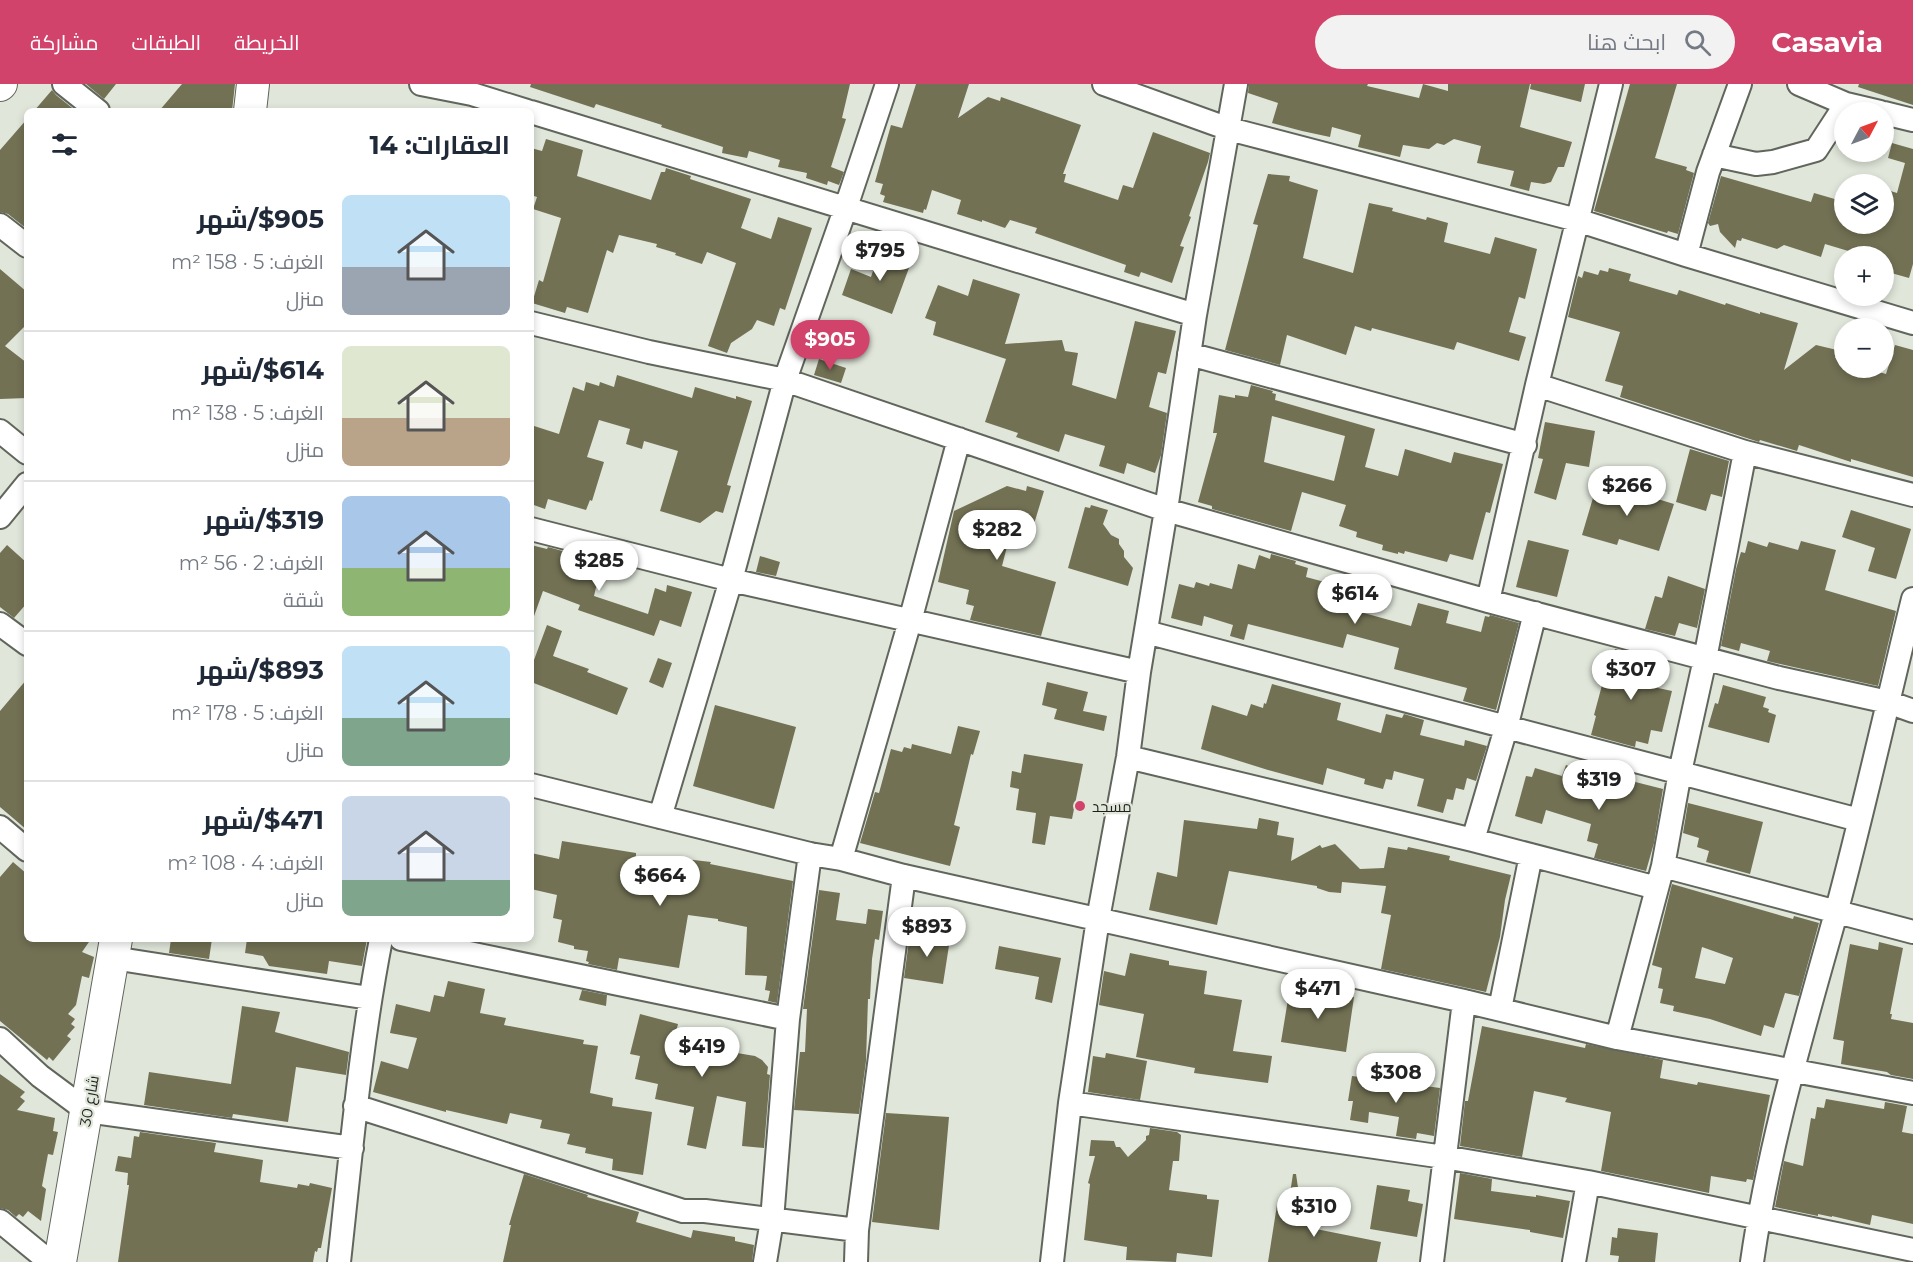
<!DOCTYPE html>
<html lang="ar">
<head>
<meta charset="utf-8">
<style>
  :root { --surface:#fff; --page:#f2f2f3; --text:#1f2937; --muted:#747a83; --line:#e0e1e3; --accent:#d1436a }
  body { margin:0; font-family:Montserrat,Cairo,sans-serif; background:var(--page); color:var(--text); direction:rtl; height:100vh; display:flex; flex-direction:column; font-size:22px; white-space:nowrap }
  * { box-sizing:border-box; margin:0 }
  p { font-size:20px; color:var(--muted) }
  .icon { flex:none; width:33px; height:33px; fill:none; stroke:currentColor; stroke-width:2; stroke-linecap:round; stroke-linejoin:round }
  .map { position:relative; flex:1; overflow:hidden; direction:ltr }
  .sheet { position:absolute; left:24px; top:24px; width:510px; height:834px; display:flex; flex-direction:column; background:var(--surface); border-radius:9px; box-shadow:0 3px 9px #0003; direction:rtl }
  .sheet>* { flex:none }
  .needle { width:39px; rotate:49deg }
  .tools { position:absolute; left:1834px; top:18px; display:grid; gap:12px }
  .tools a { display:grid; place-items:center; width:60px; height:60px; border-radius:50%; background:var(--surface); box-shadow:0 3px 9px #0003; font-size:30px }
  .price { position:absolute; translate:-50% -51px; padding:0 14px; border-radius:21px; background:#fff; color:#222; font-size:20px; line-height:39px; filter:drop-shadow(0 2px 3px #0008) }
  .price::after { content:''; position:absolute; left:50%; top:36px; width:18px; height:14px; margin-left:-9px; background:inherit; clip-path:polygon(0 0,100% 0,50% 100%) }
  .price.on { background:var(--accent); color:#fff }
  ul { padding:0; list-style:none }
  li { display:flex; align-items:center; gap:18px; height:150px; padding:0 24px }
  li+li { border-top:2px solid var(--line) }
  li span { display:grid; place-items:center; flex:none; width:168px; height:120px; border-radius:9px; color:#555 }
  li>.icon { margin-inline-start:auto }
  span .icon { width:72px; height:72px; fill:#fffc; stroke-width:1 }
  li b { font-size:26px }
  h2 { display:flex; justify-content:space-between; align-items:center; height:72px; padding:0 24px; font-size:26px }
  header { display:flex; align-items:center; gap:36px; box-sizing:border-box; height:84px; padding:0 30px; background:var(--accent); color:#fff }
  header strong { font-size:28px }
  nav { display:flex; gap:33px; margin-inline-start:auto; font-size:21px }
  .search { width:420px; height:54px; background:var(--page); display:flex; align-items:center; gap:15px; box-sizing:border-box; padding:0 21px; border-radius:33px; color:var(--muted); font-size:22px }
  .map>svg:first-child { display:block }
</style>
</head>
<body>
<header>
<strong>Casavia</strong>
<div class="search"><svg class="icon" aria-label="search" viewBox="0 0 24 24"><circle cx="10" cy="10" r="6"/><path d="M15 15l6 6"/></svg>ابحث هنا</div>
<nav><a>الخريطة</a><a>الطبقات</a><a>مشاركة</a></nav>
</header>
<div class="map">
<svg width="1913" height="1178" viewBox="0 0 1913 1178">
  <rect width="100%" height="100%" fill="#e0e6da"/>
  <path fill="#727154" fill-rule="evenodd" d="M86,0H116L104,15Z
    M182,0H235L232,27H159Z
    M531,0H850L842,34L846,35L831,83L844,88L839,101L828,97L827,101L806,94L807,89L778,83L780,76L749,67L747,74L722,69L723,63L661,43L662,41L596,20L594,24L530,3Z
    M916,0H969L958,34L988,13L1000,17L1001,13L1081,41L1063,90H1066L1064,98L1118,116L1123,101L1133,104L1153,48L1210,69L1208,78L1189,132L1191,133L1180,162L1184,163L1172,199L1141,188L1139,193L1124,188L1126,181L1035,149L1037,144L1010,136L1005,144L982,136V138L957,130L961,116L932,106L926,126L924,125L923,129L883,118L885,112L880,110L883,100L875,98L891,41L902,44Z
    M1249,0H1368L1367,2L1419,14L1423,0L1448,7V0H1530L1520,43L1572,58L1564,83H1558L1551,98L1544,100L1531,98L1529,107L1510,102L1514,87L1477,79L1481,62L1454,55L1444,61L1437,59L1429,65L1403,61L1400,73L1358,63L1361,51L1332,43L1330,53L1302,47L1272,39L1278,19L1248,9Z
    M1531,0H1585L1581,18L1530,5Z
    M1630,0H1677L1655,74L1687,83L1686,86L1694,89L1678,150L1668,147L1667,149L1594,127Z
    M1859,0H1913V21L1858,3Z
    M52,6L56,11L76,27H34Z
    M27,35V145L8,130L0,128V66Z
    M546,55L583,66L577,92L651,116L661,88H665L666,84L691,92L690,95L751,115L741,144L771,155L778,133L812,144L785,226L780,224L774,242L757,236L752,245L731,259L727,269L708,262L736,179L707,168L702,180L675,171L676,169L656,163L657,160L619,151L613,169L607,166L588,229L567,223L565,229L532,219L539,196L543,198L561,134L533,125L537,113L531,111V64L542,67Z
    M1892,59L1913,65V180L1909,194L1884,187V172H1865L1825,160L1821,173L1784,161L1777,165L1742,154L1741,157L1737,156L1735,164L1720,148L1718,140L1710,142L1708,139L1721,92L1811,118L1814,109L1845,118V140H1884V105L1897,109L1905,79L1888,74Z
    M1268,90L1290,92L1289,97L1318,106L1303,174L1353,189L1369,119L1393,124L1392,127L1426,136L1427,133L1448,139L1444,158L1490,170L1495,153L1537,165L1525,215L1519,213L1509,248L1526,253L1519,277L1457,258L1454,266L1372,244L1371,247L1355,242L1346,271L1287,251L1280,281L1225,266L1258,141L1253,140Z
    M886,163L913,173L892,230L842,211L851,185L871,193L875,181L879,183Z
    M1609,184L1631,190L1629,197L1677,211L1679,206L1725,221L1726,219L1760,230V228L1798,239L1784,286L1816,261L1837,266L1835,274L1845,277V284H1865L1886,290L1895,261L1913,266V393L1851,375V378L1799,361L1797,367L1760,356L1759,358L1620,313L1623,302L1605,297L1620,248L1568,233L1578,192L1582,194L1584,187L1598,191L1600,186L1608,188Z
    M0,185L27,208V240L5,262L27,279V314L0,315Z
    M973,195L1020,210L1005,260L1062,256L1065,267L1078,269L1072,301L1116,315L1135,237L1176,247L1166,290L1158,288L1149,323L1167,329L1161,371L1155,389L1127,379L1124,390L1099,382L1105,362L1065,350L1059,368L1016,353L1018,349L985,338L1006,275L933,251L936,238L925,234L938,201L968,212Z
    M819,275L846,284L841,299L814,291Z
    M617,291L692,314L695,303L736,315V312L752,317L727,401L731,402L723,429L716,427L700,439L660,427L678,367L644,357L642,365L626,360L630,345L599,336L587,373L604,378L592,417L590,416L586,426L548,415L545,425L531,420V341L559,350L573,303L584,307L586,298L599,302L600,298L614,303Z
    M1251,301L1273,307L1272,309L1276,310L1275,316L1375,345L1365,383L1398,392L1405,365L1451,379L1454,368L1503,380L1490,429L1486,428L1473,476L1450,470L1447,478L1405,467L1404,470L1398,468V470L1382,466L1383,461L1356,453L1357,448L1339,442L1346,421L1302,408L1291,447L1212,425V422L1198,418L1217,349H1213L1219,311L1235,314V311L1248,313ZM1272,332L1345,352L1334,397L1264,378Z
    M1545,338L1595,347L1589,383L1566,379L1556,416L1534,409L1543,375L1538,374Z
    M1690,365L1729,377L1722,413L1711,410L1706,427L1676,418Z
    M1598,397L1674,420L1659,467L1619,455L1617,461L1582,451Z
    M1007,402L1026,407L1027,402L1044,407L1031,450L1012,443L1002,482L1056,498L1041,552L970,536L974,522L966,520L969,506L938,498L954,427Z
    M1091,421L1108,426L1103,440L1111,451L1119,455V460L1124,467V473L1133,484L1128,502L1068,484L1085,423L1090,424Z
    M1851,426L1911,445L1896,495L1868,487L1875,464L1842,453Z
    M1528,456L1569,466L1557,513L1516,503Z
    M1748,457L1767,463L1769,458L1798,466L1801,457L1836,466L1825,506L1896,527L1878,602L1767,577L1770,567L1741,559L1739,567L1721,562L1736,485L1741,468L1745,469Z
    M7,461L27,479V519L14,534L0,523V469Z
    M531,461L547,465L548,463L602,478L594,512L648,530L655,504L666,508L667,501L692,508L681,543L660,536L654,552L578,526L580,521L543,507L533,535L531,534Z
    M1271,470L1296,477L1295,480L1308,484L1306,493L1358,507L1353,526L1411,542L1418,519L1449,527L1446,539L1481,548L1485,532L1489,533L1490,531L1519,539L1496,626L1463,617L1467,604L1394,585L1399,564L1347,550L1343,564L1248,540L1244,556L1230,552L1233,541L1204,532L1202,542L1171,534L1179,500L1194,504L1196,498L1209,502L1210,499L1232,505L1238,480L1255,485L1259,471L1270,475Z
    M760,472L780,478L776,492L756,488Z
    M1668,492L1705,505L1697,544L1679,539L1675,552L1645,545L1655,512L1662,514Z
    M547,541L562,547L553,572L589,585L587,588L628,604L617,631L531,598V584Z
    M1615,565L1658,576L1655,587L1662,588L1658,604L1672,607L1662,648L1651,646L1648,660L1636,657L1635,663L1591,651L1596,632L1594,631L1605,590L1608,591Z
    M658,574L672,579L663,604L649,598Z
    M27,595V746L0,723V627Z
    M1047,598L1088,608L1083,627L1107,632L1104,647L1054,635L1057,625L1042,621Z
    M1272,600L1341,619L1337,636L1381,649L1386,630L1402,634L1404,630L1424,636L1420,651L1464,662L1465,656L1487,662L1476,697L1467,694L1464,706L1456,704L1453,716L1447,715L1443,729L1417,722L1424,695L1394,687L1392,696L1386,695L1383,705L1364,700L1365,695L1327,684L1323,701L1268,686L1201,665L1212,621L1247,632L1251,620L1263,624L1264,619L1266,620Z
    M1723,601L1766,613L1763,623L1769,625L1768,628L1776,631L1769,659L1708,643L1715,619L1718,620Z
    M715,621L796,643L774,725L693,702Z
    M958,642L980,647L973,671L971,670L954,741L960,743L950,782L860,759L875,708L879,709L891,665L902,668L904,663L911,665L912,660L951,670Z
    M1024,670L1083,680L1072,735L1050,732L1045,761L1032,759L1036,729L1016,726L1019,705L1010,703L1012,687L1021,689Z
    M1566,681L1587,689L1588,686L1663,705L1654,759L1646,787L1594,774L1598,760L1587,757L1591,740L1546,726L1542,740L1515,732L1526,692L1532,693L1535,684L1562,692Z
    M1688,719L1763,738L1750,790L1706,778L1709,767L1697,763L1699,754L1683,749Z
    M1259,734L1279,738L1277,751L1294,754L1291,777L1320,761L1322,764L1335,760L1360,785L1384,784L1388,763L1407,766L1408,763L1450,772L1449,776L1511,791L1505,816L1500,853L1486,908L1381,885L1391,831L1381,829L1386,802L1342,798L1341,809L1329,808L1317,804V802L1229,787L1217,841L1149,826L1157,788L1177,793L1184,736L1257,745Z
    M562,757L636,769V774L676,779H684L685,775L711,778L710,780L793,797L777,919L768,917L770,907L765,906L767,892L745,891L747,843L718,837V835L688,831L679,884L619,874L617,886L588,880L589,878L586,877L588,867L574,865V862L558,858L562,836L553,834L557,811L531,805V769L559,775Z
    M13,778L27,790V855H91L82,868L94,873L89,894L82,892L76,921L68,930L75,935L71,940L75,943L67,952L71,955L53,977L49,973L47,976L0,937V793Z
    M1672,800L1793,835L1794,832L1819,839L1799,912L1785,909L1774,944L1764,941L1761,952L1710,935L1673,927L1674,922L1660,919L1663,905L1658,904L1662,884L1652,881ZM1702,863L1733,874L1725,900L1695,894Z
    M819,806L840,809L836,836L866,840L868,825L883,827L879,856L875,855L872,875L870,915H868L866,977L859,1030L794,1026L800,968H805L807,925H803Z
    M910,849L950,855L943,900L904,894Z
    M171,855H212L209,875L169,869Z
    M247,855H367L362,882L329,877L327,890L269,882L263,872L245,869Z
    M1879,858L1903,864L1890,930H1892L1891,935L1913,939V995L1891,991L1887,988L1841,980L1844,957L1833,955L1850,860L1878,866Z
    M999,862L1061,874L1052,919L1035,915L1039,893L995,885Z
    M1130,869L1169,877V881L1207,887L1204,910L1242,916L1233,967L1272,972L1268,999L1194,989L1195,984L1136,973L1144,930L1099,921L1104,887L1125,892Z
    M448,897L485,905L480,929L506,934L504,941L584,956L583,960L598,962L590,1009L613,1014L612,1022L652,1028L643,1091L612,1086L613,1075L585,1069L586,1064L567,1060L570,1050L540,1044L542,1036L510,1029L507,1040L446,1026V1028L373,1008L381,977L408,985L417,954L390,949L396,920L430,928L434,911L444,913Z
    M1290,903L1354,913L1346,968L1281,958Z
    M582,906L607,911L606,922L579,916Z
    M242,922L280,928L275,948L349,968L346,991L296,983L288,1038L233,1030L232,1034L144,1021L149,988L231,1000Z
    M640,930L678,940L676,948L715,957L713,965L755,972L762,976L768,983L767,990L770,991L764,1064L742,1062L746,1018L717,1012L706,1065L687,1061L694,1023L655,1015L658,1000L635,995L640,972L630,970Z
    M1482,942L1585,964L1586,960L1663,976L1660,994L1697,1001L1698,998L1770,1011L1753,1096L1747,1095L1746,1098L1711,1092L1709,1109L1601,1087L1611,1028L1565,1018L1567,1014L1534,1007L1522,1073L1460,1062L1465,1017H1468Z
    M1106,969L1147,977L1140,1016L1088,1008L1093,972L1105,974Z
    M0,990L25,1008L20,1013L25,1017L17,1026L55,1034L53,1047L58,1048L53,1071L48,1070L42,1102L46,1105L41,1137L28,1127L23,1133L19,1130L16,1133L8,1126L0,1124Z
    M1352,992L1440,1004L1434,1052L1417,1049L1416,1055L1396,1052L1399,1033L1369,1028L1368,1039L1350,1036L1353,1017H1348Z
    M1826,1015L1884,1025L1885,1018L1907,1022L1902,1048L1913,1050V1140L1872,1131L1870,1141L1832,1132V1133L1818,1130V1132L1775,1123L1784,1077L1803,1082L1811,1034L1815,1035L1817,1023L1824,1024Z
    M886,1029L949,1033L939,1146L872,1138Z
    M1150,1044L1177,1048L1181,1051L1179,1077H1173L1169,1106L1207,1111V1115L1219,1116L1212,1173L1177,1169L1176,1178L1126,1176L1127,1163L1084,1156L1090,1100L1088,1099L1095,1072H1089L1091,1056L1114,1057L1116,1063H1120L1128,1073L1146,1056V1052L1149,1051Z
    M140,1048L216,1059L214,1068L263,1076L260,1098L297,1104L298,1100L309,1102L310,1099L332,1104L321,1164H318L317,1168L315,1167L313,1178H118L129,1101H127L128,1089L115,1087L118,1072L131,1074L134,1052L139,1053Z
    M1460,1089L1492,1095L1491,1107L1536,1113V1111L1570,1117L1563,1154L1530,1148V1146L1454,1135Z
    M524,1090L588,1111L587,1113L639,1128L636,1138L691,1154L693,1146L735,1153V1157L754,1161L752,1178H503L511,1141H509Z
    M1293,1090H1296L1301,1124L1313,1126L1311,1144L1381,1158L1377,1178H1268L1277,1121L1288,1122Z
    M1377,1101L1410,1106L1408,1117L1423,1120L1417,1153L1370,1145Z
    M1618,1144L1658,1149L1655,1178H1618L1619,1172L1610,1171L1612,1153L1617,1154Z"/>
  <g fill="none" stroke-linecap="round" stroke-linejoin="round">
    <g stroke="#61665c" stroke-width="26">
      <path id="street" d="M64,0L98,27
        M421,0L472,10L527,27
        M1104,0L1229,45L1577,136L1686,171L1913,239
        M1799,0L1846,20L1880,28
        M531,28L1195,231
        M1884,29L1913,36
        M1714,71L1756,80L1773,78L1816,66L1846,20
        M0,141L27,162
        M1686,171L1708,88L1740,0
        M531,239L649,268L785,296L1166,426L1488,517L1779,594L1888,618L1913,627
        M1189,270L1525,361
        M1537,301L1745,368L1913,411
        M0,347L27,369
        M0,433L27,400
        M531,445L731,496L1139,588
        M1488,517L1537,301L1611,0
        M0,540L27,560
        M1146,548L1859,736
        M1128,673L1473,756L1657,804
        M531,701L810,770L841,775L904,792L1464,917L1617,954L1913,1009
        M660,733L731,496L785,296L846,123L887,0
        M0,743L27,766
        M1473,756L1506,644L1535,529
        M841,775L910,537L959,355
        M1663,782L1680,688L1705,575L1745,368
        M401,855L788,935
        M113,874L369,914
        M1500,925L1531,771
        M1617,954L1663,782L1913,848
        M0,955L40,992L87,1027L352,1064
        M1070,1019L1444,1073L1588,1098L1913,1166
        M355,1022L683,1127H705L857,1146
        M0,1137L50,1178
        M339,1178C351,1070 360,962 381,855
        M765,1178L772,1136L788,935L810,770
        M856,1178L857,1146L904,792
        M1052,1178L1070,1019L1098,835L1128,673L1139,588L1166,426L1195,231L1236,0
        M1432,1178L1464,917
        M1574,1178L1588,1098
        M1752,1178C1769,1059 1804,944 1836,829C1864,725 1887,620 1913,515"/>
    </g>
    <g stroke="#61665c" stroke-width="34">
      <path id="secondary" d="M0,1L1,0
        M250,27L253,0
        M60,1178L116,855"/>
    </g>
    <use href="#street" stroke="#fff" stroke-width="22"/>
    <use href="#secondary" stroke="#fff" stroke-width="32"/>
  </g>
  <circle fill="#d1436a" stroke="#e0e6da" stroke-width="2" cx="1080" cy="722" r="6"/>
  <g text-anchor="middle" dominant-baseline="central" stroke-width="4.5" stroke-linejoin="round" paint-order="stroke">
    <g font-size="15" fill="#1e201c" stroke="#e0e6da" text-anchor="start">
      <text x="1092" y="722">مسجد</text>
    </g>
    <g font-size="15" fill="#1e201c" stroke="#e0e6da">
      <text transform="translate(89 1017) rotate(-80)">شارع 30</text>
    </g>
  </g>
</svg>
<div class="tools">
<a><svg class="needle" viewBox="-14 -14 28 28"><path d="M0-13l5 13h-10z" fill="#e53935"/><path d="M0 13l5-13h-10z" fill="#747a83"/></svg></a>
<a><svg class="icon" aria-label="layers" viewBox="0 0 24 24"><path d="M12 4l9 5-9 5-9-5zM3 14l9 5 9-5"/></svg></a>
<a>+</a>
<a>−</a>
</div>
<b class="price" style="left:880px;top:198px">$795</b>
<b class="price on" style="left:830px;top:287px">$905</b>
<b class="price" style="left:1627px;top:433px">$266</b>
<b class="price" style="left:997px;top:477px">$282</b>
<b class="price" style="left:599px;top:508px">$285</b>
<b class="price" style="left:1355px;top:541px">$614</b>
<b class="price" style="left:1631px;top:617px">$307</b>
<b class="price" style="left:1599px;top:727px">$319</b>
<b class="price" style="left:660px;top:823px">$664</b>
<b class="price" style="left:927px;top:874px">$893</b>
<b class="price" style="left:1318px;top:936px">$471</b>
<b class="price" style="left:702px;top:994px">$419</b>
<b class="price" style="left:1396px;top:1020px">$308</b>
<b class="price" style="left:1314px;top:1154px">$310</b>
<section class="sheet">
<h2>العقارات: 14<svg class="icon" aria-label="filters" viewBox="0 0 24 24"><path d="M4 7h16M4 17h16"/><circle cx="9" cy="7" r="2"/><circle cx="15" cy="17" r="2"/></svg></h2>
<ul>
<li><span style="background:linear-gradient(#bfe0f5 60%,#9aa5b1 0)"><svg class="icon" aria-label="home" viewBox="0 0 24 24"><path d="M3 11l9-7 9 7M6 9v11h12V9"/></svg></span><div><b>$905/شهر</b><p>الغرف: 5 · 158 m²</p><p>منزل</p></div></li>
<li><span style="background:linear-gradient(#dfe7d0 60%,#b9a48a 0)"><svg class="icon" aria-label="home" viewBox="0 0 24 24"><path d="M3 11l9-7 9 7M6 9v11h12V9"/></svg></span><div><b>$614/شهر</b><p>الغرف: 5 · 138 m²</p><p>منزل</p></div></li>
<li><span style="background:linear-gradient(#a9c7e8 60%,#8fb573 0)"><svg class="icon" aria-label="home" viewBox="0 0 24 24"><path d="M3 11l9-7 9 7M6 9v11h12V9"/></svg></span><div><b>$319/شهر</b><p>الغرف: 2 · 56 m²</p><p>شقة</p></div></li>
<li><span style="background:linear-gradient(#bfe0f5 60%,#7fa58c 0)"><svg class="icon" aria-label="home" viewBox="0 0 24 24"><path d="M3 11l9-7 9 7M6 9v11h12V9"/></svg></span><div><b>$893/شهر</b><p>الغرف: 5 · 178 m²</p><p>منزل</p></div></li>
<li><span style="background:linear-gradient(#c9d6e8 70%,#7fa58c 0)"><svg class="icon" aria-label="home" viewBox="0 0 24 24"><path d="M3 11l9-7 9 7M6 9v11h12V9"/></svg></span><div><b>$471/شهر</b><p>الغرف: 4 · 108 m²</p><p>منزل</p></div></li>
</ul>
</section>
</div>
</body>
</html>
